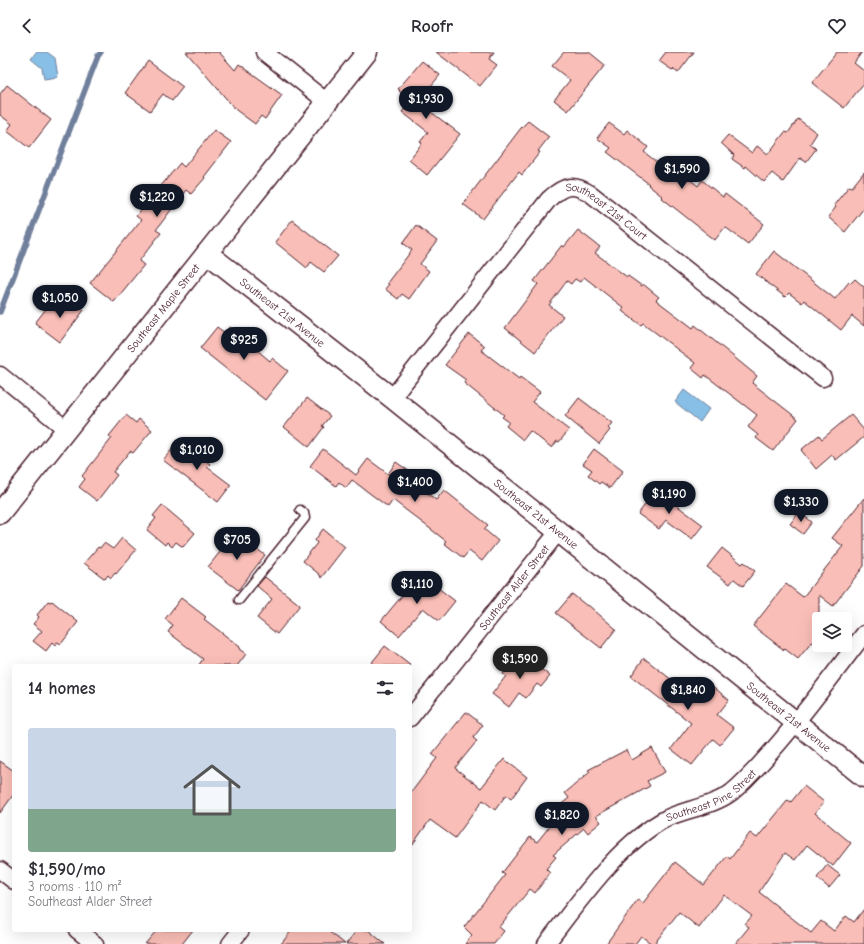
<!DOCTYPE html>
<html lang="en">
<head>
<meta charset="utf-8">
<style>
  :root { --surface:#fff; --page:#f2f2f3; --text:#2b2b33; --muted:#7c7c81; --accent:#111827 }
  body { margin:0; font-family:"Comic Neue",sans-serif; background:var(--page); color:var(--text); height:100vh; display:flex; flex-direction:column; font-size:15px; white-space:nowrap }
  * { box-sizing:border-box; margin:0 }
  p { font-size:13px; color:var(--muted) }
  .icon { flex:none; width:22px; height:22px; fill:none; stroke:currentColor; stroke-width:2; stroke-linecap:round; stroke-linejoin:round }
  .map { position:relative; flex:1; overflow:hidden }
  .drawer { position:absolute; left:12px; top:612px; width:400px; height:268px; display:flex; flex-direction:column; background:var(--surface); border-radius:4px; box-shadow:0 4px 16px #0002 }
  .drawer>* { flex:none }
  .tools { position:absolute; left:812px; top:560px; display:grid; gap:8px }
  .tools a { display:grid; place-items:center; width:40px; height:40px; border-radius:4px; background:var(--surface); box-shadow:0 4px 16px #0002; font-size:20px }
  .price { position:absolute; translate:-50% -34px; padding:0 9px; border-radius:14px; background:var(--accent); color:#fff; font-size:13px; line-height:26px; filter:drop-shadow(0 1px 2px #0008) }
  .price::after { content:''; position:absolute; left:50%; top:24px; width:12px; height:9px; margin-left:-6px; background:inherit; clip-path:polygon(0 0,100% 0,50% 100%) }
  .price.active { background:#222; color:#fff }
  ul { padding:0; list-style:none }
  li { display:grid; align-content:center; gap:8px; height:212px; padding:0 16px }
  li span { display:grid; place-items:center; height:124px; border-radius:4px; color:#555 }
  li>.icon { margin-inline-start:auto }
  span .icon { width:72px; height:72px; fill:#fffc; stroke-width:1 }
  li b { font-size:17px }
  h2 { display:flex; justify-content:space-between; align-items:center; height:48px; padding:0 16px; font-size:17px }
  header { display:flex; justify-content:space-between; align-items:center; height:52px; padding:0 16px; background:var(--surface); font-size:18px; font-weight:600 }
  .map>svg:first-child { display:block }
</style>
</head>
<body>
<header><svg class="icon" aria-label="back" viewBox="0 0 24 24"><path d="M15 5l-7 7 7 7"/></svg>Roofr<svg class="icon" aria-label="heart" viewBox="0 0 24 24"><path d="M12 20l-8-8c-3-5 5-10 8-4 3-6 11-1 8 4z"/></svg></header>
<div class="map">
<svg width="864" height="892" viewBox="0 0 864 892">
  <rect width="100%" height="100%" fill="#fff"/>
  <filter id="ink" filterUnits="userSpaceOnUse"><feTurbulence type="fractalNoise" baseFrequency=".025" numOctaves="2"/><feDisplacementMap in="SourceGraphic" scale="8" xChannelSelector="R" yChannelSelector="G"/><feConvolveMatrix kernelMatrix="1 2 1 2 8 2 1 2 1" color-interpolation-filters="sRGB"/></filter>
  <g filter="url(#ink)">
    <path fill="#88bfe6" stroke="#6f7f9b" d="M36,0H47L55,6L58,25L44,27L42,16L31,7Z
      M684,338L709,357L700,370L675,350Z"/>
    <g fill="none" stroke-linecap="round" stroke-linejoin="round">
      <path stroke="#6f7f9b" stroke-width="5.5" d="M0,260L98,4L101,0"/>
    </g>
    <path fill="#f9beb7" stroke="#4a1f2b" d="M186,0H219L235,18L239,12L282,43L265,67L261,64L255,72L236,58Z
      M436,0H494L489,7L497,13L480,34Z
      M564,0H589L605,13L568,59L554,48L570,28L552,14Z
      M666,0H694L678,21L673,17L672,18L659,9Z
      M837,0H862L854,11L864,19V31L844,56L812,31Z
      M148,9L183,35L172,49L163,42L150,59L125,41Z
      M422,9L440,23L418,50L460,82L427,123L409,108L422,91L420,90L428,80L402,60L411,49L399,39L400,38L398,37Z
      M7,33L51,68L29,96L7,79L12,72L0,63V42Z
      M798,67L817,81L810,92L816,97L806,110L800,106L783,130L772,121L764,130L746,114L745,116L732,107L734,103L721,91L728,83L752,101L757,94L768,102L785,80L788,81Z
      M528,69L549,85L538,99L540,100L522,123L519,120L483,167L463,152L521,76Z
      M609,71L624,82L627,78L648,95L644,100L683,131L687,125L698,134L702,128L723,145L725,142L764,172L748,192L725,175L715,188L662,146L663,145L648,133L649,132L607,100L611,96L597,86Z
      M214,78L231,90L204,125L205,126L191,142L186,138L156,178L161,181L139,209L144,213L114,250L90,231L141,168L136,164L180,111L184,115Z
      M864,120V156L845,180L828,165L836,155L834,153L849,134L852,135Z
      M292,168L338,204L324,220L311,210L307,216L275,190Z
      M416,173L437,189L420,212L429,219L409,247L402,242L398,247L385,237L389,232L387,231L412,198L403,191Z
      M578,178L600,195L595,201L627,225L628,224L642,234L643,232L659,245L656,248L693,276L695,273L757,324L752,331L798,367L773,399L756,386L758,383L748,375L757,363L705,323L703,326L691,316L695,311L643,271L641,273L622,259L624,256L584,225L580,230L575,227L571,232L567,229L549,253L563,264L535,300L505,276L538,232L534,229L562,193L564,195Z
      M774,199L835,247L849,230L851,231L855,227L864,235V274L852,264L841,278L804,248L802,251L789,241L785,245L756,222Z
      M68,246L84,258L60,290L35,271L49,253L57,260Z
      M217,275L225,281L230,275L270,309L272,306L288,319L265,348L200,296Z
      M469,282L485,294L481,298L519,327L520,325L540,340L532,350L569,378L559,390L557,389L552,396L530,379L523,388L506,374L509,370L502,365L504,363L464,331L466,328L445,313Z
      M307,346L330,364L322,374L324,375L309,395L284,375Z
      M579,346L612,371L608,376L610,378L599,392L565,364Z
      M126,363L136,371L139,367L152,378L133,401L130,399L113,420L117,423L97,449L79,435L85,427L82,424L112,386L109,384Z
      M851,363L864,378V385L836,408L832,403L816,417L801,398L819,383L822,387Z
      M180,388L210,412L207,415L231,433L218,450L163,408Z
      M323,397L356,423L368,407L388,422L396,410L413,422L409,427L436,448L444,438L488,473L484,477L498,489L482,509L469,499L463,506L444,491L446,489L393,448L388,455L352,428L346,436L339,430L336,434L310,414Z
      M594,397L623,419L610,436L601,430L599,432L588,423L592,418L583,412Z
      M656,438L703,473L692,487L666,468L659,477L638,462Z
      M864,446V514L833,554L819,543V596L812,590L798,607L785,597L784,598L753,574L786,532L803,545L843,494L832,486Z
      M162,453L195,481L183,495L176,490L172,495L167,490L165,493L147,478L156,466L153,464Z
      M799,460L812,470L803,482L790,472Z
      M323,477L345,495L321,526L320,523L303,509L317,491L315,488Z
      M235,481L265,503L238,538L208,515Z
      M122,486L136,498L116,522L115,521L111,526L108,523L105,527L84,511L98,495L100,496L104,491L113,497Z
      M722,496L742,512L744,510L755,519L743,534L734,527L730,532L707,515Z
      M420,522L455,549L439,569L423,556L399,584L381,569Z
      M265,525L300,553L277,582L257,566L272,547L257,534Z
      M572,542L587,554L588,553L616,577L601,596L556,561Z
      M181,546L206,565L204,567L240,595L239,597L246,602L237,614H198L203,607L168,580L173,573L165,567Z
      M48,549L51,550L52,549L78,570L61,592L57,590L55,594L52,591L46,599L33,589L42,579L33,572L39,565L37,563Z
      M385,594L411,614H369Z
      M520,601L550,624L541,635L537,632L526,646L519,641L509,655L492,642L506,624L503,622Z
      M644,606L696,647L709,631L729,648L717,663L734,676L720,693L713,687L692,713L671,697L691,671L631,624Z
      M466,660L483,673L473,686L477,689L455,716L481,736L504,707L527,725L511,747L506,743L495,758L483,748L455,786L430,768L410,796V742L437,706L432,702Z
      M652,696L665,720L647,729L650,734L596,764L601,770L588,781L584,776L553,803L556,805L546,817L550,821L535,841L530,837L499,875L504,879L494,892H465L472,883L464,875L505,823L502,821L530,785L537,790L557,765L552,760L569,746L565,741L590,720L588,718L626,698L632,708Z
      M0,709L14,719V742L0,761Z
      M804,734L824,750L815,761L851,791L833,814L807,793L795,808L785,801L759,840L811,881L821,869L834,879L846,864L854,870L864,857V892H735L749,875L745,872L752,864L724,843L699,876L679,860L654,892H652L641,884L635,892H606L638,847L643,851L675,810L704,833L727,804L730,807L750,781L757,786L788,748L791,750Z
      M827,813L840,823L829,836L817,826Z
      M157,878H193L182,892H145Z
      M292,878H327L345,892H281Z
      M357,878H368L385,892H346Z"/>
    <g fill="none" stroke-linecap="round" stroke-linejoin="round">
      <g stroke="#4a1f2b" stroke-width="11">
        <path id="service" d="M239,548L305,466L304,461L300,458"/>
      </g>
      <g stroke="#4a1f2b" stroke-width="19">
        <g id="minor">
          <path d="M264,0L327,50"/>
          <path d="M0,323L66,377"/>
          <path id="s1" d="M392,346L549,147C564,133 573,131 591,142L823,326"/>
          <path id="s2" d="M410,666L558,480"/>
          <path d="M0,818L14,829"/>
          <path d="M77,878L95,892"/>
          <path d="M230,892L241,878"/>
          <path id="s3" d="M546,892C579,850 619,791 667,766C686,757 714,754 732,740C749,726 763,709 778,692C808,657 836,619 864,582"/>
        </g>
      </g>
      <g stroke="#4a1f2b" stroke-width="23">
        <g id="tertiary">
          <path id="s4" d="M207,201L392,346L864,725"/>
          <path id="s5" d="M0,461L367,0"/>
        </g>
      </g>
      <use href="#service" stroke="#fff" stroke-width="8"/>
      <use href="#minor" stroke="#fff" stroke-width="16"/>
      <use href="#tertiary" stroke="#fff" stroke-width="20"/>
    </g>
  </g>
  <g text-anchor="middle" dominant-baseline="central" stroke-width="3" stroke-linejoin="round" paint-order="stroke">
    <g font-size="11" fill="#4a1f2b" stroke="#fff">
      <text stroke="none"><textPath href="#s1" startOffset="322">Southeast 21st Court</textPath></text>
      <text stroke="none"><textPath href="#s5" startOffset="262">Southeast Maple Street</textPath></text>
      <text stroke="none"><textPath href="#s4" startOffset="96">Southeast 21st Avenue</textPath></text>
      <text stroke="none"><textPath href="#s4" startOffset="420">Southeast 21st Avenue</textPath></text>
      <text stroke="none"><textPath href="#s2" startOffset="167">Southeast Alder Street</textPath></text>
      <text stroke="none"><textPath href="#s4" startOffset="744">Southeast 21st Avenue</textPath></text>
      <text stroke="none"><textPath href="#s3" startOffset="226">Southeast Pine Street</textPath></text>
    </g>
  </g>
</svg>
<div class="tools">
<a><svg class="icon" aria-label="layers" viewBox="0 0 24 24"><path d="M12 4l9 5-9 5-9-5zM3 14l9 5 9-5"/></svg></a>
</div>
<b class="price" style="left:426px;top:68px">$1,930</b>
<b class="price" style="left:682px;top:138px">$1,590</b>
<b class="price" style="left:157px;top:166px">$1,220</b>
<b class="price" style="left:60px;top:267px">$1,050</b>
<b class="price" style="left:244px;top:309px">$925</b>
<b class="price" style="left:197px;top:419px">$1,010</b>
<b class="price" style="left:415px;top:451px">$1,400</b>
<b class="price" style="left:669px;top:463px">$1,190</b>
<b class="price" style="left:801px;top:471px">$1,330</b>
<b class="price" style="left:237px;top:509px">$705</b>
<b class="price" style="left:417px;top:553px">$1,110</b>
<b class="price active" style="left:520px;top:628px">$1,590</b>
<b class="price" style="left:688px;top:659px">$1,840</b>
<b class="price" style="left:562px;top:784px">$1,820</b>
<section class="drawer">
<h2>14 homes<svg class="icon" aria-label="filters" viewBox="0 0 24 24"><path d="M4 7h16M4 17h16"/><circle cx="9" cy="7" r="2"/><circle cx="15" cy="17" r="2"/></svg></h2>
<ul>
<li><span style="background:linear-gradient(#c9d6e8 65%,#7fa58c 0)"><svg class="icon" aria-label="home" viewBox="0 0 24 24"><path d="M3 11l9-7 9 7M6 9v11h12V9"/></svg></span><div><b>$1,590/mo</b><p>3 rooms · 110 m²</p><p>Southeast Alder Street</p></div></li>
</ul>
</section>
</div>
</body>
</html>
